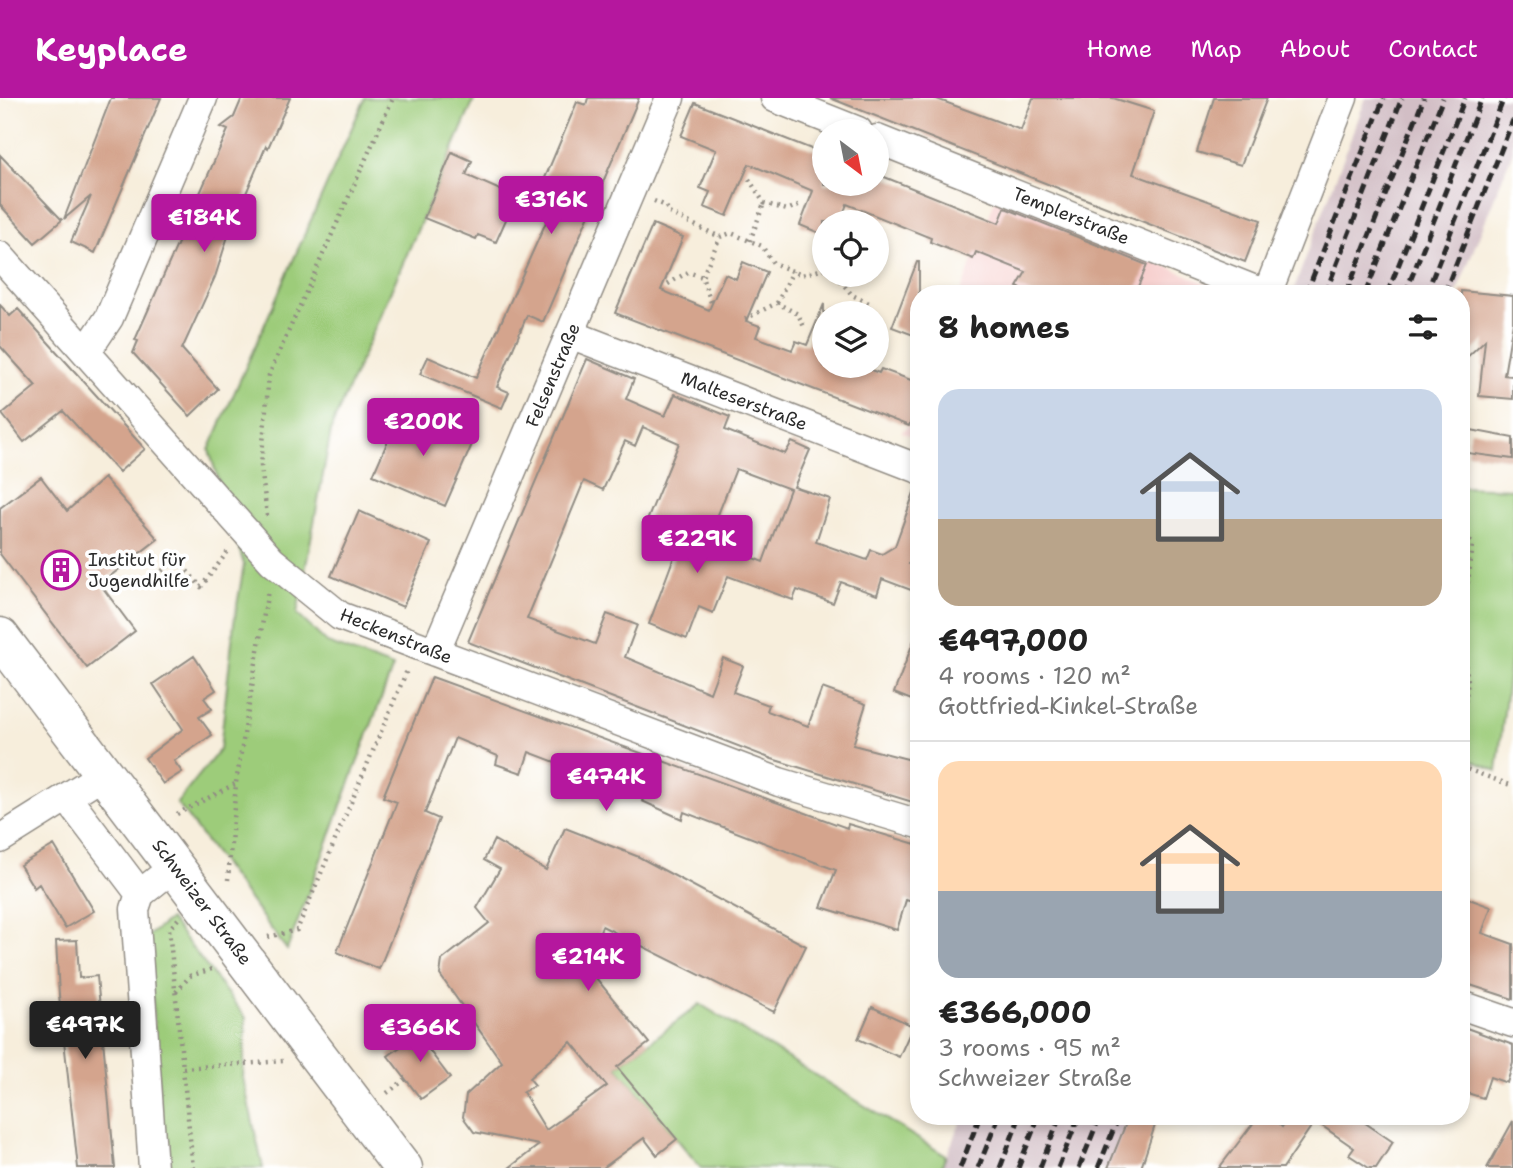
<!DOCTYPE html>
<html lang="en">
<head>
<meta charset="utf-8">
<style>
  :root { --surface:#fff; --page:#f2f2f2; --text:#222; --muted:#767676; --line:#e0e0e0; --accent:#b5179e }
  body { margin:0; font-family:"Shantell Sans",sans-serif; background:var(--page); color:var(--text); height:100vh; display:flex; flex-direction:column; font-size:26px; white-space:nowrap }
  * { box-sizing:border-box; margin:0 }
  p { font-size:23px; color:var(--muted) }
  .icon { flex:none; width:38px; height:38px; fill:none; stroke:currentColor; stroke-width:2; stroke-linecap:round; stroke-linejoin:round }
  .map { position:relative; flex:1; overflow:hidden }
  .drawer { position:absolute; left:910px; top:187px; width:560px; height:840px; display:flex; flex-direction:column; background:var(--surface); border-radius:28px; box-shadow:0 4px 10px #0003 }
  .drawer>* { flex:none }
  .needle { width:46px; rotate:148deg }
  .fabs { position:absolute; left:812px; top:21px; display:grid; gap:14px }
  .fabs a { display:grid; place-items:center; width:77px; height:77px; border-radius:50%; background:var(--surface); box-shadow:0 4px 10px #0003; font-size:35px }
  .price { position:absolute; translate:-50% -60px; padding:0 16px; border-radius:7px; background:var(--accent); color:#fff; font-size:23px; line-height:46px; filter:drop-shadow(0 2px 4px #0008) }
  .price::after { content:''; position:absolute; left:50%; top:42px; width:21px; height:16px; margin-left:-10px; background:inherit; clip-path:polygon(0 0,100% 0,50% 100%) }
  .price.on { background:#222; color:#fff }
  ul { padding:0; list-style:none }
  li { display:grid; align-content:center; gap:14px; height:371px; padding:0 28px }
  li+li { border-top:2px solid var(--line) }
  li span { display:grid; place-items:center; height:217px; border-radius:21px; color:#555 }
  li>.icon { margin-inline-start:auto }
  span .icon { width:126px; height:126px; fill:#fffc; stroke-width:1 }
  li b { font-size:30px }
  h2 { display:flex; justify-content:space-between; align-items:center; height:84px; padding:0 28px; font-size:30px }
  header { display:flex; align-items:center; gap:42px; box-sizing:border-box; height:98px; padding:0 35px; background:var(--accent); color:#fff }
  header strong { font-size:33px }
  nav { display:flex; gap:38px; margin-inline-start:auto; font-size:24px }
  .map>svg:first-child { display:block }
</style>
</head>
<body>
<header>
<strong>Keyplace</strong>
<nav><a>Home</a><a>Map</a><a>About</a><a>Contact</a></nav>
</header>
<div class="map">
<svg width="1513" height="1070" viewBox="0 0 1513 1070">
  <rect width="100%" height="100%" fill="#fff"/>
  <filter id="ink" filterUnits="userSpaceOnUse"><feTurbulence type="fractalNoise" baseFrequency=".0143" numOctaves="2"/><feDisplacementMap in="SourceGraphic" scale="14" xChannelSelector="R" yChannelSelector="G"/><feConvolveMatrix kernelMatrix="1 2 1 2 8 2 1 2 1" color-interpolation-filters="sRGB"/></filter>
  <filter id="wash" filterUnits="userSpaceOnUse"><feTurbulence type="fractalNoise" baseFrequency=".00686" numOctaves="4" result="noise"/><feDisplacementMap in="SourceGraphic" scale="28" xChannelSelector="R" yChannelSelector="G"/><feGaussianBlur stdDeviation="1.57" result="paint"/><feColorMatrix in="noise" values="0 0 0 0 0 0 0 0 0 0 0 0 0 0 0 0 0 1.4 0 .05"/><feComposite in="paint" operator="in"/></filter>
  <g filter="url(#wash)">
    <rect width="100%" height="100%" fill="#f7eedc"/>
    <path fill="#f7d0cf" d="M998,94L1230,196H960Z
      M919,303V341L901,334L909,328Z"/>
    <path fill="#d2bec5" d="M1366,0H1513V53L1456,196H1292Z
      M963,1019H1129L1108,1070H941Z"/>
    <path fill="#9dcc7a" stroke="#647c52" stroke-width="2" d="M365,0H475L332,328L297,516L327,545L393,569L287,852L177,705L220,651L234,525L244,467L209,352Z
      M1461,389L1513,391V539L1497,673L1462,658Z
      M170,821L246,920L243,980L263,1070H164L148,838Z
      M700,906L946,1058L941,1070H701L617,969Z"/>
    <g id="blocks">
      <path fill="#d4a48d" fill-rule="evenodd" d="M111,0H161L95,155L71,144L91,98L64,121Z
        M242,0H290L268,50L266,48L228,138L215,179L182,251L218,291L190,318L133,255L138,243L135,242L228,32L221,29L234,19Z
        M588,0H639L543,224L527,217L497,289L509,294L502,310L420,276L428,259L476,280L551,113L534,106L577,4L586,7Z
        M830,0H934L1021,32L1033,0H1113L1154,13L1133,76L1261,122L1245,164Z
        M1214,0H1267L1241,67L1197,54Z
        M695,5L824,56V86H877V76L999,125L1005,110L1147,167L1135,196H1033L1017,189L1026,174L976,154L973,161L930,144L931,140L847,106L840,124H824V137L800,127L813,93L749,66L727,118L704,109L710,94L700,90L716,52L681,38Z
        M452,54L472,63L466,77L516,99L496,144L478,137L476,141L424,120Z
        M0,57L62,122L35,145L0,107Z
        M653,126L683,139L661,192L709,212L725,176L736,181L743,164L767,174L746,223L760,228L756,239L792,252L796,243L807,247L824,206V268H860L879,275L881,271L919,285V303L909,328L615,215Z
        M917,164H919V239L892,229Z
        M1461,193L1513,198V224L1504,277L1513,278V301L1479,298L1485,242L1461,265Z
        M0,207L10,218L18,211L145,351L119,374L63,313L24,344L2,316L36,288L0,248Z
        M587,261L634,281L626,301L665,318L675,296L730,319L725,332L785,356L792,344L810,352L794,389L830,401L816,444L867,462L871,452L882,456L895,448L916,389L919,390V438L909,466L919,470V495L882,481L877,497L841,484L833,505L797,492L793,502L728,478L713,515L699,509L687,541L649,526L681,440L646,425L679,345L643,329L635,348L625,343L603,392L584,383L527,521L595,546L607,516L637,527L625,559L710,595L723,560L743,568L733,594L769,607L767,613L808,628L822,590L866,606L853,647L919,664V706L772,661L468,544ZM736,371L790,391L763,464L708,442Z
        M401,313L473,344L445,408L373,377Z
        M1471,332L1513,340V361L1467,355Z
        M41,379L67,413L104,380L158,441L100,486L135,533L87,570L0,456V410Z
        M359,413L431,445L403,509L331,478Z
        M917,534H919V605L894,595Z
        M194,558L216,592L204,600L212,611L199,619L212,637L174,663L182,674L163,686L145,660L183,631L153,586Z
        M432,579L847,730L848,726L919,747V806L906,802L897,832L821,809L836,772L684,714L682,721L642,703L644,698L529,654L522,675L496,666L498,658L455,640L425,715L439,721L379,871L337,854L397,704L383,699Z
        M565,730L639,759L806,848L774,914L602,828L587,869L649,945L617,969L677,1041L657,1057L644,1040L603,1070H509L539,1047L474,1034L463,1019L466,997L502,964L440,877L442,862L489,825L477,810L500,771L484,762L494,742L546,772ZM571,944L607,988L546,1032L523,994L535,987L529,980Z
        M54,747L94,813L65,830L39,786L34,790L20,767Z
        M1461,798L1491,809L1482,835L1513,846V901L1461,884Z
        M77,842L79,880L97,878L115,1070H78L59,897L56,843Z
        M872,909L913,928L899,959L858,941Z
        M1461,928L1513,947V965L1507,985L1490,979L1483,1000L1461,993Z
        M426,930L438,945L429,952L450,980L421,1001L388,958Z
        M1129,1018H1158L1141,1070H1108Z
        M1265,1018H1270L1282,1029L1289,1018H1355L1393,1044L1376,1070H1369L1349,1057L1354,1050L1315,1023L1283,1070H1219L1255,1023Z
        M1513,1023V1070H1487Z"/>
    </g>
  </g>
  <g filter="url(#ink)">
    <use href="#blocks" fill-opacity="0" stroke="#918c84" stroke-width="2"/>
    <g fill="none" stroke-linecap="round" stroke-linejoin="round">
      <g stroke="#918c84" stroke-width="31">
        <path id="minor" d="M775,0L858,33
          M877,41L1265,196
          M0,158L272,463L340,518L779,684L919,726
          M1267,196L1343,0
          M570,236L919,371
          M87,253L109,220L203,0
          M435,554L670,0
          M68,701L140,796
          M0,741L105,675
          M1461,907L1513,925
          M153,1070L135,811L140,796L175,768"/>
      </g>
      <g stroke="#918c84" stroke-width="41">
        <path id="secondary" d="M0,539L403,1070"/>
      </g>
      <path stroke="#918c84" stroke-width="4.5" stroke-dasharray="2 5" stroke-linecap="butt" d="M749,81L764,105L787,112L803,105
        M654,103L666,108L669,115L720,139L731,135L762,148L773,165L802,177L824,171
        M859,124L861,119
        M750,143L764,105
        M836,177L852,197L871,206L868,215
        M668,186L688,174L702,179
        M711,204L702,179L720,139
        M777,205L793,173
        M745,221L777,205L798,216L805,231
        M267,418L261,368L269,277L393,0
        M117,491L153,480L177,461L201,489L229,452
        M1461,534L1473,447L1463,433
        M1461,539L1468,583L1461,635
        M1461,669L1513,688
        M177,716L235,686
        M228,782L236,685L268,492
        M178,821L169,831L193,1070
        M268,839L297,832L408,570
        M176,894L190,878L215,870
        M183,970L284,963
        M387,995L406,981"/>
      <use href="#minor" stroke="#fff" stroke-width="28"/>
      <use href="#secondary" stroke="#fff" stroke-width="38"/>
      <path stroke="#2b2b2b" stroke-width="5" stroke-dasharray="10 5" stroke-linecap="butt" d="M1306,196L1384,0
        M1325,196L1402,0
        M1346,196L1424,0
        M1365,196L1443,0
        M1387,196L1465,0
        M1405,196L1482,0
        M1426,196L1504,0
        M1444,196L1513,22
        M960,1070L980,1018
        M978,1070L999,1018
        M1000,1070L1020,1018
        M1018,1070L1039,1018
        M1040,1070L1060,1018
        M1058,1070L1079,1018
        M1079,1070L1100,1018
        M1098,1070L1119,1018"/>
    </g>
  </g>
  <defs>
    <g id="building-ring" transform="scale(2.0125)"><circle r="9.5" fill="#fff" stroke="#b5179e" stroke-width="1.5"/><path d="M-4-6H4V6H1V3H-1V6H-4ZM-2.5-4.3h1.7v1.8h-1.7ZM.8-4.3h1.7v1.8H.8ZM-2.5-1h1.7V.8h-1.7ZM.8-1h1.7V.8H.8Z" fill="#b5179e"/></g>
  </defs>
  <g fill-rule="evenodd">
    <use href="#building-ring" x="61" y="472"/>
  </g>
  <g text-anchor="middle" dominant-baseline="central" stroke-width="7" stroke-linejoin="round" paint-order="stroke">
    <g font-size="18" fill="#2b2b2b" stroke="#fff">
      <text transform="translate(1071 118) rotate(22)">Templerstraße</text>
      <text transform="translate(553 277) rotate(-67)">Felsenstraße</text>
      <text transform="translate(744 303) rotate(21)">Malteserstraße</text>
      <text transform="translate(396 538) rotate(22)">Heckenstraße</text>
      <text transform="translate(202 804) rotate(53)">Schweizer Straße</text>
    </g>
    <g font-size="18" fill="#2b2b2b" stroke="#fff" text-anchor="start">
      <text x="88" y="462">Institut für<tspan x="88" dy="21">Jugendhilfe</tspan></text>
    </g>
  </g>
</svg>
<div class="fabs">
<a><svg class="needle" viewBox="-14 -14 28 28"><path d="M0-13l5 13h-10z" fill="#e53935"/><path d="M0 13l5-13h-10z" fill="#767676"/></svg></a>
<a><svg class="icon" aria-label="locate" viewBox="0 0 24 24"><circle cx="12" cy="12" r="6"/><path d="M12 2v4M12 18v4M2 12h4M18 12h4"/></svg></a>
<a><svg class="icon" aria-label="layers" viewBox="0 0 24 24"><path d="M12 4l9 5-9 5-9-5zM3 14l9 5 9-5"/></svg></a>
</div>
<b class="price" style="left:551px;top:138px">€316K</b>
<b class="price" style="left:204px;top:156px">€184K</b>
<b class="price" style="left:423px;top:360px">€200K</b>
<b class="price" style="left:697px;top:477px">€229K</b>
<b class="price" style="left:606px;top:715px">€474K</b>
<b class="price" style="left:588px;top:895px">€214K</b>
<b class="price on" style="left:85px;top:963px">€497K</b>
<b class="price" style="left:420px;top:966px">€366K</b>
<section class="drawer">
<h2>8 homes<svg class="icon" aria-label="filters" viewBox="0 0 24 24"><path d="M4 7h16M4 17h16"/><circle cx="9" cy="7" r="2"/><circle cx="15" cy="17" r="2"/></svg></h2>
<ul>
<li><span style="background:linear-gradient(#c9d6e8 60%,#b9a48a 0)"><svg class="icon" aria-label="home" viewBox="0 0 24 24"><path d="M3 11l9-7 9 7M6 9v11h12V9"/></svg></span><div><b>€497,000</b><p>4 rooms · 120 m²</p><p>Gottfried-Kinkel-Straße</p></div></li>
<li><span style="background:linear-gradient(#ffd9b3 60%,#9aa5b1 0)"><svg class="icon" aria-label="home" viewBox="0 0 24 24"><path d="M3 11l9-7 9 7M6 9v11h12V9"/></svg></span><div><b>€366,000</b><p>3 rooms · 95 m²</p><p>Schweizer Straße</p></div></li>
</ul>
</section>
</div>
</body>
</html>
